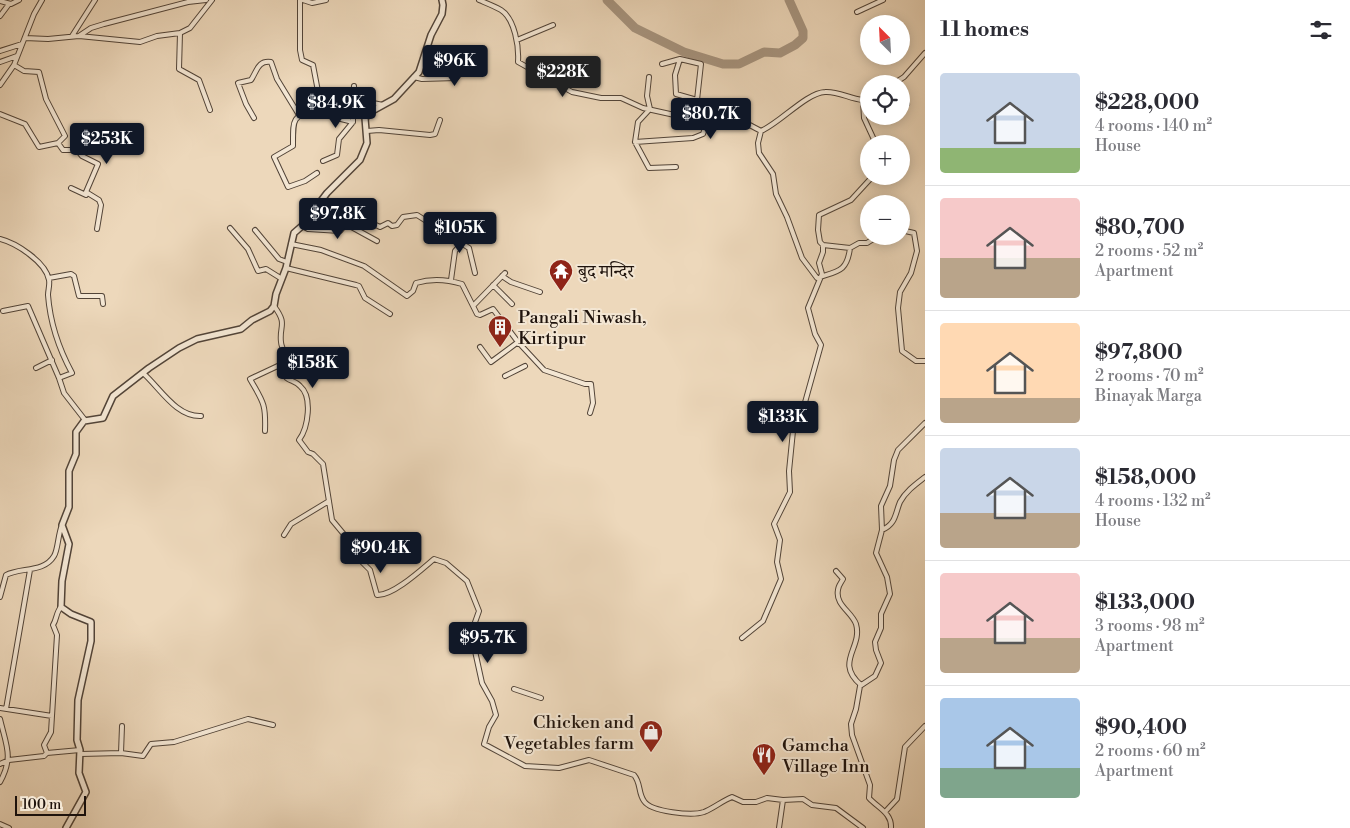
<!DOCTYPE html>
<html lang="en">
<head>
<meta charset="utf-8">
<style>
  :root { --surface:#fff; --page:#f2f2f3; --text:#2b2b33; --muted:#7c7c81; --line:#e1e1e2; --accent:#111827 }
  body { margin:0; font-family:"Libre Bodoni","Noto Serif Devanagari",serif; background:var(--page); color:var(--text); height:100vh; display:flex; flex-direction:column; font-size:19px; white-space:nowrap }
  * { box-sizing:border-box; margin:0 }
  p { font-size:16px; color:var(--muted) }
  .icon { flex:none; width:28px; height:28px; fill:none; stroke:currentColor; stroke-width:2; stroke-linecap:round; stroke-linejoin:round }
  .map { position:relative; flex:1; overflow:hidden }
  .side { display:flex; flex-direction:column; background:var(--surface); width:425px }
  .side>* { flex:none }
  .needle { width:32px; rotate:336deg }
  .buttons { position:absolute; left:860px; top:15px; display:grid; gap:10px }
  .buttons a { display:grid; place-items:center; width:50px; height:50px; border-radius:50%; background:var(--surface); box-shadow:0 2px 12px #0003; font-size:25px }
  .scale { position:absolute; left:15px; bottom:12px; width:71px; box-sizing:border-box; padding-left:5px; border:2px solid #1f130c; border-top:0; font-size:14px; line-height:18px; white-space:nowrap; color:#1f130c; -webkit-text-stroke:4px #f3e6d3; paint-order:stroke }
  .price { position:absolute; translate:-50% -42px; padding:0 11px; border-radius:5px; background:var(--accent); color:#fff; font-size:16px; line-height:32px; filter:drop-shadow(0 1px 2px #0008) }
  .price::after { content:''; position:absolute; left:50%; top:30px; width:15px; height:11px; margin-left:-8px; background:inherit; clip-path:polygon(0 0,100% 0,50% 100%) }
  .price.current { background:#222; color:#fff }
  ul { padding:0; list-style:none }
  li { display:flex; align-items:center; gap:15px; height:125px; padding:0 15px }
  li+li { border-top:1px solid var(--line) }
  li span { display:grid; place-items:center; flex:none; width:140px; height:100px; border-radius:5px; color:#555 }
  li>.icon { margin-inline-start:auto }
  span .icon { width:60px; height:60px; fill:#fffc; stroke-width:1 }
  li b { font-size:21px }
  h2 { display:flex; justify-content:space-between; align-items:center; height:60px; padding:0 15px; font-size:21px }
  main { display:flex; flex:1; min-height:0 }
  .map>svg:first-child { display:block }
</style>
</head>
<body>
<main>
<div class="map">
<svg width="925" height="828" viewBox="0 0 925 828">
  <rect width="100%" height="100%" fill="#edd8bb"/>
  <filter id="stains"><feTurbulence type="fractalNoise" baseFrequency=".004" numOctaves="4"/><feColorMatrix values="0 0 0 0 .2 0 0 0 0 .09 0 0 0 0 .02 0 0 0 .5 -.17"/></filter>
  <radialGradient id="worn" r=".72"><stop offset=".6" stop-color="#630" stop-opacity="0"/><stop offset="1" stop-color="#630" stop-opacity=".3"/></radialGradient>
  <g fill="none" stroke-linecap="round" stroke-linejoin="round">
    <path stroke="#a79580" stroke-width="9" d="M607,0L635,28L684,52L723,64H739L764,52L780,53L795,45L803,38V31L789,0"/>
    <g stroke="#524438" stroke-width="6">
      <path id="minor" d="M300,0V50L302,60L313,65L321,107
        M303,0L312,3L326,0
        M479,0C486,3 494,6 501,10C515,19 519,47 518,62L572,92L601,98H621L643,108L697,120L744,122L761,131C780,123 806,93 825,92C838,91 850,99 863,100
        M0,1L11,4L19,0
        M857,12L883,0
        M0,16L9,4
        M180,33L179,69L199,80L210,110
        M72,36L95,0
        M79,36L91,28L104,24L188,2L206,0
        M25,38L48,39L79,36L140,42L157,36L180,33L190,28L212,0
        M517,40L553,25
        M0,51L22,44
        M680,59L675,75L676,94L697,100
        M0,62L17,56
        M662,64L680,59L701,64L697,100V120
        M14,65L24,71L39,72L46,99L65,136L58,143
        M414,77L422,79L456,78L458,76L453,54
        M649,77L647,96L650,109L638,122L635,142L693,138L703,134L707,122
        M893,84L904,77L925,53
        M0,85L14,65L34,14L42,0
        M354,86L353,99L383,105
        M869,96L863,100L864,118L876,144
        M901,96L907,104
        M0,114L25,124L39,147L58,143L63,150H77L90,145
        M254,118L246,104L238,83L251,80C257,71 258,60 271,62L277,79L299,115
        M367,131L379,130L430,135L435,134L440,120
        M761,131L758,143L759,153L773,174L776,194L787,217L802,258L817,278C838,271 847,272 850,248
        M635,142L649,168L676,167
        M77,150L82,156L98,164L86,192
        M323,161L337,155L339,139L353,122V99
        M317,173L305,181L288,187L274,157L293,146C293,115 292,118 321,107L325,108L333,117L353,122
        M873,176L851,200L819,215L818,230L820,242L823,245L850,248L859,243H867L878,236
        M71,188L86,195V192L99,200L101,205L97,229
        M312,210L342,214L363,219L380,227L388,223L392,226L397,225L403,217L417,215L469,248L475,273
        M302,226L308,229L340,231L346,224L377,241
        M230,228L248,249L258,271L266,269L282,279
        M255,230L279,259L287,262
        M901,230L914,233L917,251L911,273L900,292L898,308L902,351L916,361H925
        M0,239C16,243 46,262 49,280C50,285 48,290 48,295C50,322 59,349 72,373L59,378L64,393L85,420
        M291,244L321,250L364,266L407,296L413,291L416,283C432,278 446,279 462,284L477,314L480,315L493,309L518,342L544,370L585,384H591L593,403L590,413
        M286,268L356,285L359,286L365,298L390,314
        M502,276L511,282L540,292
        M49,278L71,274L74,276L79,296H102L103,304
        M451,280L455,251L461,244
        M493,285L512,304
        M474,305L505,273
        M274,306C288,325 279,325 281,342C281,346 284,350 284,353C285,360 280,365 283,372C285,381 295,380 300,386C313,397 308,428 299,440L308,452L313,454L323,464L332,520L352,544L359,559L370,570L377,595C393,596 422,569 434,559L446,563L467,581L479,611L473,628L475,651L482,683L492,701L496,715L489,727L484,744L525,766L559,768L589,760L634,775C641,783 638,793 644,801C651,812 692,816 704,812C714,808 722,801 732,797L743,802H756L767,798L783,800L803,799L812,805L836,808L863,828
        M3,311L28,306L59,378
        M480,347L491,362L518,342
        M36,368L52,360
        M143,373C160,388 176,417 201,416
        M505,376L525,366
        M265,431C266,403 263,402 250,379L282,364
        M882,530C896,524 895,514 900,502C906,491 916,484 925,477
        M284,535L291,524L329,501
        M836,571L843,579C841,583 838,586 838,590C835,605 852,612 856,624C863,648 834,662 861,685
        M0,597L6,575C20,567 44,573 54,556C58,550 58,534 62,525
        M61,607C56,612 57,619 53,625L57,635L51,732L44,745L47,753L80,750
        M742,638L763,621L781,579L777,562L780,540L774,524L790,492L789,471L794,421L804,406L821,345L815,334L808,308L822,274L819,263L823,252V245
        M514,689L541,698
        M0,708L52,716
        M6,709L30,570
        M0,719C6,745 14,757 0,782
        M121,753L122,726
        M81,754L121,753L143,756L151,744L174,742L248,719L273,725
        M0,764L9,760L44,756L47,753
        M885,812L897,799L905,747L925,726
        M0,824L9,828
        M779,828L783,800
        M891,828C892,813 878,808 869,798L870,785L852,735L851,724L856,709L860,686L875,676L881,663L876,650L875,642L881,628V614L890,594L887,577L876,553L882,530L881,506L890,486L894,460L898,450L925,423"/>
    </g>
    <g stroke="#524438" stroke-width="8">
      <path id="tertiary" d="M66,828L86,792L79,773L80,750L77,740L78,700L91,641V622L71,614L61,607L62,581L69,544L62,525L69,507V471L76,454V432L84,421L103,418L113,396L149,368L179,348L197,339L241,329L252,320L270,311L274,306L276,294L286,268L294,233L302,226L327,193L360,160L367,143L365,118L374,110L394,99L419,72L431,35L442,14L443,5L442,0"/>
    </g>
    <use href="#minor" stroke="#f3e6d3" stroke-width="4"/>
    <use href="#tertiary" stroke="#f3e6d3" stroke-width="5"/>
  </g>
  <defs>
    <g id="temple-pin" transform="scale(1.25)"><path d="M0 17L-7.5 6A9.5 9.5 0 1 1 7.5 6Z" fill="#8f2418" stroke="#f3e6d3"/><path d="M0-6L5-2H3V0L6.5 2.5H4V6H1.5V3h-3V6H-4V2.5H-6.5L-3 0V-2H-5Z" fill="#fff"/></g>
    <g id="building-pin" transform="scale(1.25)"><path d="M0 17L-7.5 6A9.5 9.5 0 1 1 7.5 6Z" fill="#8f2418" stroke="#f3e6d3"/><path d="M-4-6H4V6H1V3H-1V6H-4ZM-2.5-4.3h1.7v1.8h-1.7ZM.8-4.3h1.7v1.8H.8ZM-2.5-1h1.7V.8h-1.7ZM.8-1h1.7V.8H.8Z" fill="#fff"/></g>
    <g id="shop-pin" transform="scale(1.25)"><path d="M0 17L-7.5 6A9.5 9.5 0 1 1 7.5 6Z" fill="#8f2418" stroke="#f3e6d3"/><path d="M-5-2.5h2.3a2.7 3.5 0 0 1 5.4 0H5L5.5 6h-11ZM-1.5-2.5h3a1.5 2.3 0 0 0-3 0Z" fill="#fff"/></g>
    <g id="restaurant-pin" transform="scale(1.25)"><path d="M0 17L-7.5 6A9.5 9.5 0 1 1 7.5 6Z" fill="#8f2418" stroke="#f3e6d3"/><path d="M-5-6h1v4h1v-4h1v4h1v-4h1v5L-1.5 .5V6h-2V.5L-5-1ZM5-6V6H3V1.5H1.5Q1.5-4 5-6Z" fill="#fff"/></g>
  </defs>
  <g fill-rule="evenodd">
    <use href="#temple-pin" x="561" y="271"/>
    <use href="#building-pin" x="500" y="327"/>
    <use href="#shop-pin" x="651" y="732"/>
    <use href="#restaurant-pin" x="764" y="755"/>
  </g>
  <g text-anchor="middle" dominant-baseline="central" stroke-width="4" stroke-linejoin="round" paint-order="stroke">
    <g font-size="18" fill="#1f130c" stroke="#f3e6d3" text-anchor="start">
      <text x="578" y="271">बुद मन्दिर</text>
      <text x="518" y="317">Pangali Niwash,<tspan x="518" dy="21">Kirtipur</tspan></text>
      <text x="634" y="722" text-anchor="end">Chicken and<tspan x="634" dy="21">Vegetables farm</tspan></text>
      <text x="782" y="745">Gamcha<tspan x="782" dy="21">Village Inn</tspan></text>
    </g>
  </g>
  <rect width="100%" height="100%" filter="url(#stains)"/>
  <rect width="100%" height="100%" fill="url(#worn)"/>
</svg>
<div class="buttons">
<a><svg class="needle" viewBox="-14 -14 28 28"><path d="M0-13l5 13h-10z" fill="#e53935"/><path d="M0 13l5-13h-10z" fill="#7c7c81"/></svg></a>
<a><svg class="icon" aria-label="locate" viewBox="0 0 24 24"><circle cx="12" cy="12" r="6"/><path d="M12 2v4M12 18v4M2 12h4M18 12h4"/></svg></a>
<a>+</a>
<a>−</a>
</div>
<div class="scale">100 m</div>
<b class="price" style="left:455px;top:87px">$96K</b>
<b class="price current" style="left:563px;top:98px">$228K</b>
<b class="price" style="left:336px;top:129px">$84.9K</b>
<b class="price" style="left:711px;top:140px">$80.7K</b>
<b class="price" style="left:107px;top:165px">$253K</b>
<b class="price" style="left:338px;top:240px">$97.8K</b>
<b class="price" style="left:460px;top:254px">$105K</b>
<b class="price" style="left:313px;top:389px">$158K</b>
<b class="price" style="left:783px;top:443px">$133K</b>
<b class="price" style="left:381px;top:574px">$90.4K</b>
<b class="price" style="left:488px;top:664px">$95.7K</b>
</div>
<section class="side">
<h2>11 homes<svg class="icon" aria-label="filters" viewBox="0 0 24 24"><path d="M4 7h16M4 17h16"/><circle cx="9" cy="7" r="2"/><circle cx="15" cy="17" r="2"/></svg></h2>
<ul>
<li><span style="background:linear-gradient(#c9d6e8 75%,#8fb573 0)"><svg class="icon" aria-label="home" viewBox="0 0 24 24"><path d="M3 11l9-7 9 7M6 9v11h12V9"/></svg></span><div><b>$228,000</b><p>4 rooms · 140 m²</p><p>House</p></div></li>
<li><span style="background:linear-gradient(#f6c9c9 60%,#b9a48a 0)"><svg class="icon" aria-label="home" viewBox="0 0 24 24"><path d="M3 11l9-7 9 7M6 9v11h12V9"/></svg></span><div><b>$80,700</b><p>2 rooms · 52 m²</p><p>Apartment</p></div></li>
<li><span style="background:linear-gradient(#ffd9b3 75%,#b9a48a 0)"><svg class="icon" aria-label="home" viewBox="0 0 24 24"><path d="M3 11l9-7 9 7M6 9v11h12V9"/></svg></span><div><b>$97,800</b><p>2 rooms · 70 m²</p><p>Binayak Marga</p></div></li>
<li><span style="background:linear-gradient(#c9d6e8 65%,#b9a48a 0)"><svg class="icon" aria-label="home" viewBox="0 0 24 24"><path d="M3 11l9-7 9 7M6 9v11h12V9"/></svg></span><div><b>$158,000</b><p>4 rooms · 132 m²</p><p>House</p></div></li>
<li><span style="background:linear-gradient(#f6c9c9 65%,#b9a48a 0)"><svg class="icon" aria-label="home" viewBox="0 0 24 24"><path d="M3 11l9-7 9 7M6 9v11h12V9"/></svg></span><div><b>$133,000</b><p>3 rooms · 98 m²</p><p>Apartment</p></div></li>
<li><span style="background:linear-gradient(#a9c7e8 70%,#7fa58c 0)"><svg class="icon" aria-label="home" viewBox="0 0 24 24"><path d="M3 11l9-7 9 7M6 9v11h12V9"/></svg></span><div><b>$90,400</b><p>2 rooms · 60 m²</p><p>Apartment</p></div></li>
</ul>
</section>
</main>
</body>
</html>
